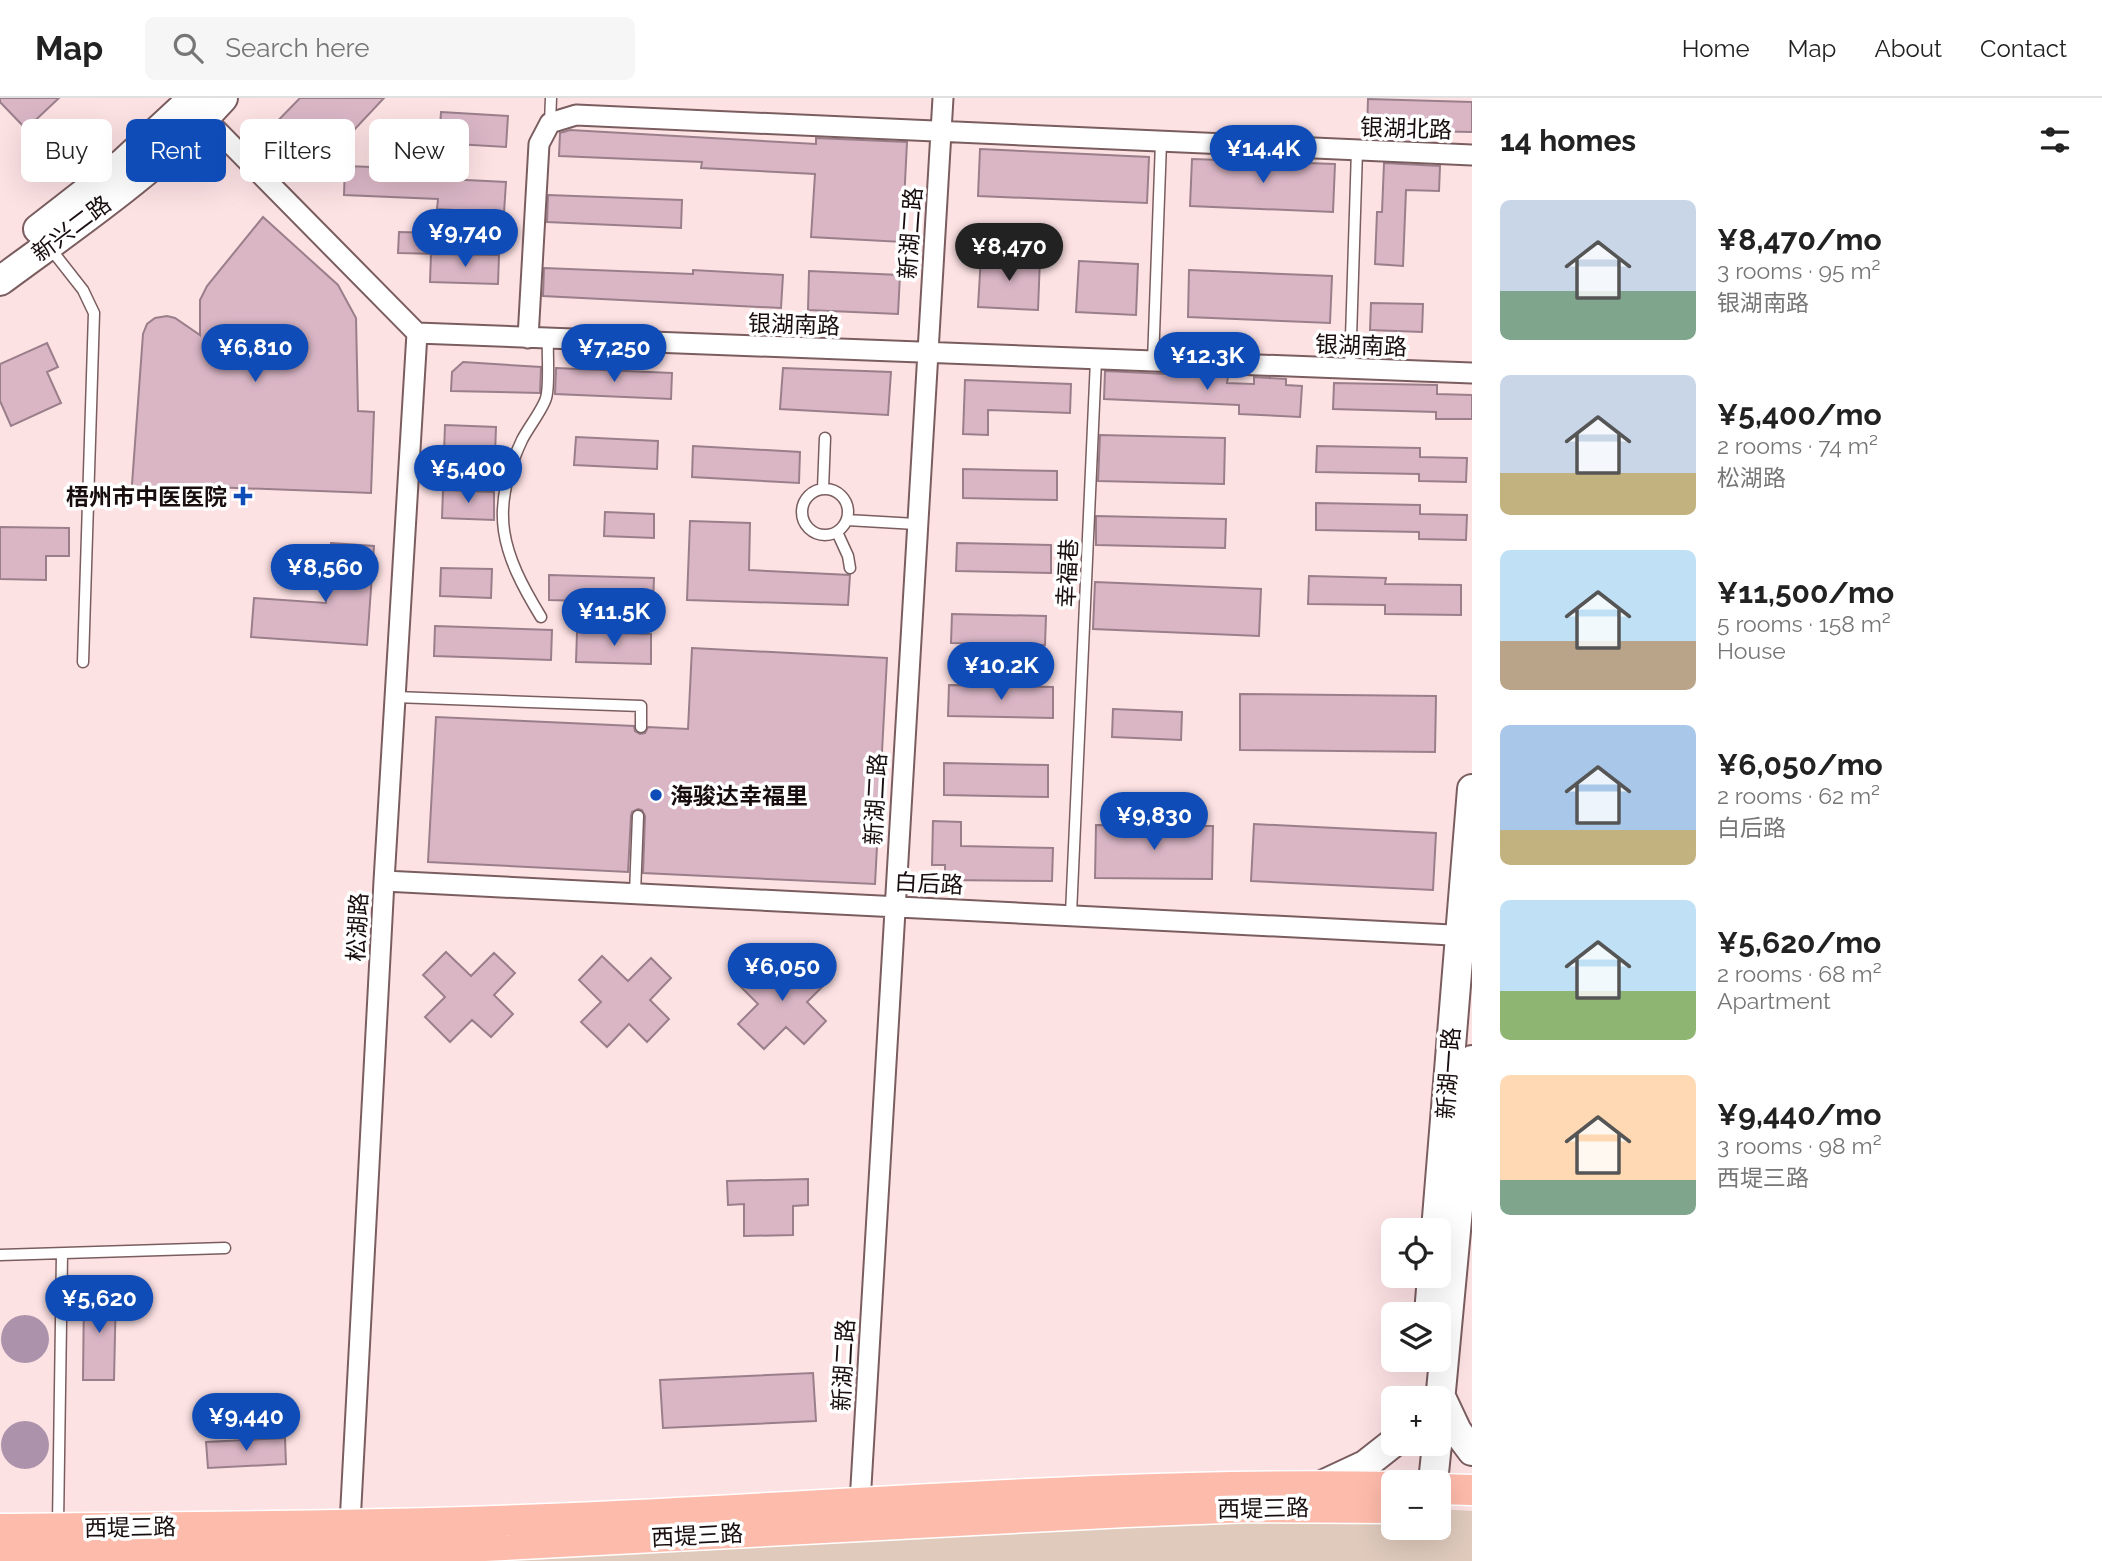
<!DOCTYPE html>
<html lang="en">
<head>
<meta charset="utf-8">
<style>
  :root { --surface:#fff; --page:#f6f6f6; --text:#222; --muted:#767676; --line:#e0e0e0; --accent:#104cb7 }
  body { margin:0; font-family:Raleway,"Noto Sans SC",sans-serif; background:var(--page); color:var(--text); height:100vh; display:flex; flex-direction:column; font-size:26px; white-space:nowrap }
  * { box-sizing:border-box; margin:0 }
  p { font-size:23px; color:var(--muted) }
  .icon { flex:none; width:38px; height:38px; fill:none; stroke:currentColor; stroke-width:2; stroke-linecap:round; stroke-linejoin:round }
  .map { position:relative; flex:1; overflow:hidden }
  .sheet { display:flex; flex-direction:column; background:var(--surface); width:630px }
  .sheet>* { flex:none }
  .top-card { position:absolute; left:21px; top:21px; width:665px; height:63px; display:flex; gap:14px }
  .controls { position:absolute; left:1381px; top:1120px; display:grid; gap:14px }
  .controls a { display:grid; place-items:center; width:70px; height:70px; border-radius:10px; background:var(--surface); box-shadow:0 7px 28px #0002; font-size:35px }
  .price { position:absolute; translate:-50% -60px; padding:0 16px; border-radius:24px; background:var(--accent); color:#fff; font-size:23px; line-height:46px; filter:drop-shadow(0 2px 4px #0008) }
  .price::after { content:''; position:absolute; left:50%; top:42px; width:21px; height:16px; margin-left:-10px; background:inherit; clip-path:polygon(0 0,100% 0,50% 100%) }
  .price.active { background:#222; color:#fff }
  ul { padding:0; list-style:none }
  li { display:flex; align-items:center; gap:21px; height:175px; padding:0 28px }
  li span { display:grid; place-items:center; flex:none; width:196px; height:140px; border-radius:10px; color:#555 }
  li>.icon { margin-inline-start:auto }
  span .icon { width:84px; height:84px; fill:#fffc; stroke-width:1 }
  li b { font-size:30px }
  h2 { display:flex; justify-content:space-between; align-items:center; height:84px; padding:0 28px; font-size:30px }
  .chip { padding:0 24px; border-radius:10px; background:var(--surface); box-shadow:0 7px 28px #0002; font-size:24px; line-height:63px }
  .chip.active { background:var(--accent); color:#fff }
  header { display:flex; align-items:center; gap:42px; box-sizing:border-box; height:98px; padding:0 35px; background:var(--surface); border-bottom:2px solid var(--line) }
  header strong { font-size:33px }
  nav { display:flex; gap:38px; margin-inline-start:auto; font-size:24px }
  .search { width:490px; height:63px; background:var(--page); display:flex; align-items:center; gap:18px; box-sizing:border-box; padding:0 24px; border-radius:10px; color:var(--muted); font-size:26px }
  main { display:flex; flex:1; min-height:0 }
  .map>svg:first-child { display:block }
</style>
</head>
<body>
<header>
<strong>Map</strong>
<div class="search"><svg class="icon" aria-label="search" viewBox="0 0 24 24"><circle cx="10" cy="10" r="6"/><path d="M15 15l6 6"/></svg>Search here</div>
<nav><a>Home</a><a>Map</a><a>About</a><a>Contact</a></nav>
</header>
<main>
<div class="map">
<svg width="1472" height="1463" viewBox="0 0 1472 1463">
  <rect width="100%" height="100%" fill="#fde2e4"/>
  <path fill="#dfcabc" d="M1393,1410V1430H1438L1439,1411L1472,1413V1463H0Z"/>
  <path fill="#ac93ab" d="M1 1241a24 24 0 1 1 48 0a24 24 0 1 1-48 0Z
    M1 1347a24 24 0 1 1 48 0a24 24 0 1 1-48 0Z"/>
  <path fill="#dab6c5" stroke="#9a7f8b" stroke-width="2" d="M0,0H59L26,31L0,4Z
    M300,0H384L307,82L262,39Z
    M1368,1L1472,4V34L1367,32Z
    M441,14L508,18L506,49L439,45Z
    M570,32L816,46V40L907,44L902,144L811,139L815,76L701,70L702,64L559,58L560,35Z
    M980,51L1149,59L1147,105L978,98Z
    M1192,61L1335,66L1333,114L1190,108Z
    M1384,65L1440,68L1439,93L1406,92L1403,168L1375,166L1377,114H1382Z
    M345,68L426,71V80L506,84L504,115L437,111L438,101L344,97Z
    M548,97L682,102L681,130L547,124Z
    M263,119L338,187L356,220L358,313L374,314L371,395L184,388L181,407L131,400L143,236L147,226L155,220L167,218L175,220L200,237V202L207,188Z
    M399,134L439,135V156L398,155Z
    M431,156L499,157L498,186L430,184Z
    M981,158L1040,160L1038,212L978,209Z
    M1079,163L1138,166L1136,217L1076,214Z
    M544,170L693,176V172L783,177L781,210L543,198Z
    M1189,172L1332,178L1330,225L1188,219Z
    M809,173L900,177L898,216L808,212Z
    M1371,205L1423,206L1422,234L1370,232Z
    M47,245L58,269L47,274L61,305L11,328L0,303V266Z
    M463,264L541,269L540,295L451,293L452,274Z
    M556,270L672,275L671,301L555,296Z
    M783,270L891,274L888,317L780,311Z
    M1105,273L1228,279L1227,285L1254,286V279L1286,281V287L1302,288L1300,319L1239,316V307L1104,301Z
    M965,282L1071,286L1070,315L988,312V337L963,336Z
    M1334,285L1437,287V296L1472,297V321H1436V314L1333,311Z
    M445,327L496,329L495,357L444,355Z
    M1100,337L1225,340L1224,386L1098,383Z
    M576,339L658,343L657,371L574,367Z
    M693,348L800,354L799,385L692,379Z
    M1317,348L1420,350V359L1467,360L1466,384L1419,383V376L1316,374Z
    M963,371L1057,373V402L963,400Z
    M443,392L494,394V422L442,420Z
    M1316,405L1420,407V416L1467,417L1466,442L1419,441V434L1316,432Z
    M605,414L654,416V440L604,438Z
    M1096,418L1226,421L1225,450L1096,447Z
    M690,423L750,425L749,472L850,477L848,507L687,502Z
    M0,429L69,430V458H46V482L0,481Z
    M331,445L374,448L367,547L251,539L254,500L326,505Z
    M957,445L1051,447V475L956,473Z
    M441,470L492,471L491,500L440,498Z
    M549,477L654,480L653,505L549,502Z
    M1309,478L1386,480L1385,486L1461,487V517L1385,516V507L1308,506Z
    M1095,484L1261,491L1259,538L1093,531Z
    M952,516L1046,518L1045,547L951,545Z
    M435,528L552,532L551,562L434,558Z
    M577,534L651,536V566L576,564Z
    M692,550L887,560L875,786L643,775L645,718L642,712L638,711L632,714L631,718L628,774L428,764L436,619L634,628L635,633L640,636L645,635L648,629L688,631Z
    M949,587L1053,589V620L948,618Z
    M1240,596L1436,598L1435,654L1240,652Z
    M1113,611L1182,614L1181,642L1112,639Z
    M944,665L1048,667V699L944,697Z
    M933,723L961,724V748L1053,750L1052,783L945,782V767H932Z
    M1254,726L1436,735L1433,792L1251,783Z
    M1096,727L1213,728L1212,781L1095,780Z
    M446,854L471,878L494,855L515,875L494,897L513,916L491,939L472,922L450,944L425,919L445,899L423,877Z
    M602,858L628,883L651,860L671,880L650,902L669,921L647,944L629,926L607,949L581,924L601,904L579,882Z
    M759,861L784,886L808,862L829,882L807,904L826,923L804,946L786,929L764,951L738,926L758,906L736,884Z
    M808,1081V1107L793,1108V1137L744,1138V1106L728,1107L727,1083Z
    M84,1192H116L114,1282H83Z
    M813,1275L816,1323L663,1330L660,1282Z
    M285,1340L286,1366L208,1370L206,1344Z"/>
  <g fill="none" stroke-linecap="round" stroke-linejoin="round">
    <g stroke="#7a5d5f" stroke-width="13">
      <path id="lane" d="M550,25L551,0
        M50,150L83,192L94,215L83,564
        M1153,264L1161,44
        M1350,271L1357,52
        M802 414a23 23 0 1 1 46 0a23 23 0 1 1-46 0Z
        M823,391L825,340
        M847,422L916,426
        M837,434L848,458L850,470
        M541,519C502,455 488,414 522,342C528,330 543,311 546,300C550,288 547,255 548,241
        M395,599L641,608V629
        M635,795L638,718
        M1071,816L1096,262
        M0,1157L225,1150
        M58,1426L62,1156"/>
    </g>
    <g stroke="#7a5d5f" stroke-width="23">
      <path id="street" d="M205,20L417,235L1472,275
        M528,240L539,46L550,25L576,17L1472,57
        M384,783L1471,838
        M860,1405L943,0
        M350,1426L384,783L417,235"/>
    </g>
    <g stroke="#7a5d5f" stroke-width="32">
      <path id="secondary" d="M38,131L124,64L193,0
        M0,183C77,126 158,72 223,0
        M1436,1132L1472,691
        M1429,1216L1432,1178
        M1441,1299L1457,1333L1472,1353
        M1438,1325L1472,962
        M1433,1384L1437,1346
        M1320,1388L1365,1367L1393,1345"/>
    </g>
    <g stroke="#fff" stroke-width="33">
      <path id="primary" d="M1438,1391L1472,1392
        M0,1431C191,1429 383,1428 574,1420C847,1408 1120,1384 1393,1389
        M0,1456L390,1453L1126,1414L1250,1409L1393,1410"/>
    </g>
    <use href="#lane" stroke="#fff" stroke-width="10"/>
    <use href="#street" stroke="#fff" stroke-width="19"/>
    <use href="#secondary" stroke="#fff" stroke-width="28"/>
    <use href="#primary" stroke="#fdbbab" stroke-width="30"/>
  </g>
  <g fill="#104cb7" stroke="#fff" stroke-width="2.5">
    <path d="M239.5 387.5h7v7h7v7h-7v7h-7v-7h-7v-7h7z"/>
    <circle cx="656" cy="697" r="7"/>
  </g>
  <g text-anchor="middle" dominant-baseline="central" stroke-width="7" stroke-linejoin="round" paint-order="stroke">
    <g font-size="23" fill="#190e0f" stroke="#fff">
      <text transform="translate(1406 30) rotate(2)">银湖北路</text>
      <text transform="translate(71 130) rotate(-37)">新兴二路</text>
      <text transform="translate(910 135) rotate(-86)">新湖二路</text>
      <text transform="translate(794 226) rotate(2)">银湖南路</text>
      <text transform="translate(1361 247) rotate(2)">银湖南路</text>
      <text transform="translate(1067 475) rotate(-87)">幸福巷</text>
      <text transform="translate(875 701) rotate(-87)">新湖二路</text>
      <text transform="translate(929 785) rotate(3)">白后路</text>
      <text transform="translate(357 829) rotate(-87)">松湖路</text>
      <text transform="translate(1448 975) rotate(-86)">新湖一路</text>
      <text transform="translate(843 1267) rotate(-87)">新湖二路</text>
      <text transform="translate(1263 1410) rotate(-1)">西堤三路</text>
      <text transform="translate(130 1429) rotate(-1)">西堤三路</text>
      <text transform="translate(697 1437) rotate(-3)">西堤三路</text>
    </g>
    <g font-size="23" font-weight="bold" fill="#190e0f" stroke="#fff" text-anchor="end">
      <text x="227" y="398">梧州市中医医院</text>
      <text x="670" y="697" text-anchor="start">海骏达幸福里</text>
    </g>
  </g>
</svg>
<div class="controls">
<a><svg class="icon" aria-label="locate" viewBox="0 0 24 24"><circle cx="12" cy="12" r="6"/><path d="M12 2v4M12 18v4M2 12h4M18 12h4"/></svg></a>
<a><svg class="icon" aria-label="layers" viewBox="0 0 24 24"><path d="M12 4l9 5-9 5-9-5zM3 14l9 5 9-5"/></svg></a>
<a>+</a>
<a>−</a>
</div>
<b class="price" style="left:1263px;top:87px">¥14.4K</b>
<b class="price" style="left:465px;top:171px">¥9,740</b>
<b class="price active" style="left:1009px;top:185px">¥8,470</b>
<b class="price" style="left:255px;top:286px">¥6,810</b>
<b class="price" style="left:614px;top:286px">¥7,250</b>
<b class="price" style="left:1207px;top:294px">¥12.3K</b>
<b class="price" style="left:468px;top:407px">¥5,400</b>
<b class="price" style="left:325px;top:506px">¥8,560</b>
<b class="price" style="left:614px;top:550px">¥11.5K</b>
<b class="price" style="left:1001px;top:604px">¥10.2K</b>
<b class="price" style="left:1154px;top:754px">¥9,830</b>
<b class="price" style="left:782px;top:905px">¥6,050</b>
<b class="price" style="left:99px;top:1237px">¥5,620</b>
<b class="price" style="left:246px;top:1355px">¥9,440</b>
<div class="top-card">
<a class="chip">Buy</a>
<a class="chip active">Rent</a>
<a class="chip">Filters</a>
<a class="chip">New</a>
</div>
</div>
<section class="sheet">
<h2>14 homes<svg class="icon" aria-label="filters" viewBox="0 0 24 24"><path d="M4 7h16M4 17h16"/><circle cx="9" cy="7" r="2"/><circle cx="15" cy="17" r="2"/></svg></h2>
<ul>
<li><span style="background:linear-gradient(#c9d6e8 65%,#7fa58c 0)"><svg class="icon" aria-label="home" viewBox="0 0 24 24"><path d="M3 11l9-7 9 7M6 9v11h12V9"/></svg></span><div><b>¥8,470/mo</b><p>3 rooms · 95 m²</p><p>银湖南路</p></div></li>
<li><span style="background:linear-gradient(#c9d6e8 70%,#c2b280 0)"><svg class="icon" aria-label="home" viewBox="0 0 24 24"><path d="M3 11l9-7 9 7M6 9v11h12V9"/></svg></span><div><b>¥5,400/mo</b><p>2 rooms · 74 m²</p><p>松湖路</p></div></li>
<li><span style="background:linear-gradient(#bfe0f5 65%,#b9a48a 0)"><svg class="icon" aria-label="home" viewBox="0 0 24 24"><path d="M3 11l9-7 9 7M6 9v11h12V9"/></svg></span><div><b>¥11,500/mo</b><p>5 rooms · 158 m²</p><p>House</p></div></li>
<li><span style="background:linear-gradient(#a9c7e8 75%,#c2b280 0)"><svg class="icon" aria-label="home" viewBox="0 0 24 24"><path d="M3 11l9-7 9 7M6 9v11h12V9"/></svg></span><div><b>¥6,050/mo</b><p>2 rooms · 62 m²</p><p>白后路</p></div></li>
<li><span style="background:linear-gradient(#bfe0f5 65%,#8fb573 0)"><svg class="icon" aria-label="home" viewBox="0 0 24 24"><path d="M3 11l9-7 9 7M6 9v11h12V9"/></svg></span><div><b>¥5,620/mo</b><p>2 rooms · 68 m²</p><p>Apartment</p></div></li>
<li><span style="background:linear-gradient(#ffd9b3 75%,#7fa58c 0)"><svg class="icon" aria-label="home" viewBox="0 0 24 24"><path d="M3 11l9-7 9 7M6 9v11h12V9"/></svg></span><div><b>¥9,440/mo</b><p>3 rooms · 98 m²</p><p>西堤三路</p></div></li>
</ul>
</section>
</main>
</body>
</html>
